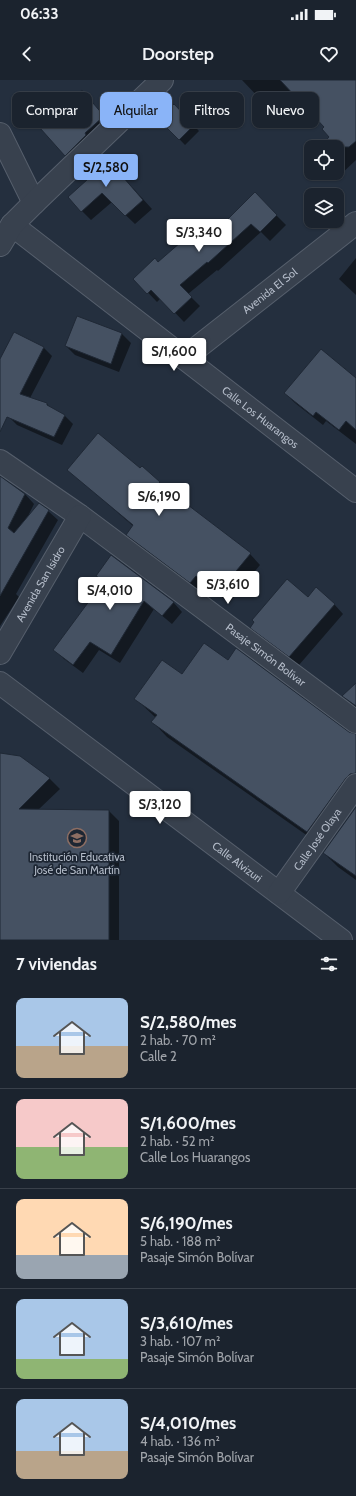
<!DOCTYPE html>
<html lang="es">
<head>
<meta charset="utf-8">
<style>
  :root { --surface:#1b232e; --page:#282f3a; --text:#f1f3f6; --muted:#a0a4aa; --line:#39404a; --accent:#8ab4f8 }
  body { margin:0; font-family:Cabin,sans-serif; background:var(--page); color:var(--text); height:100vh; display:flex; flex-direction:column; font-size:15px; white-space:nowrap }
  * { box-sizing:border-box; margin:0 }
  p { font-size:13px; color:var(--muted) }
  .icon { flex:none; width:22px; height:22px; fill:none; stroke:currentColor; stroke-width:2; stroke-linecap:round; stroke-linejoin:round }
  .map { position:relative; height:860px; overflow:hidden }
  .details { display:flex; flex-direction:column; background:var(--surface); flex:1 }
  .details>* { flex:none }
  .guide { position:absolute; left:12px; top:12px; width:332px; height:36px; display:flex; gap:8px }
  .controls { position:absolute; left:304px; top:60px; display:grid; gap:8px }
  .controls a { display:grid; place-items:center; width:40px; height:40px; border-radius:8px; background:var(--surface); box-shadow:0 1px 3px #0004,0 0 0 1px var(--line); font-size:20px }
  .price { position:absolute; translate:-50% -34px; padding:0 9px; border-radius:4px; background:#fff; color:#222; font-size:13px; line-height:26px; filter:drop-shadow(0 1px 2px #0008) }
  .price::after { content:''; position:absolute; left:50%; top:24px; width:12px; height:9px; margin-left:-6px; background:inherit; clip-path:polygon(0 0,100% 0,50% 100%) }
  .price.on { background:var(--accent); color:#111 }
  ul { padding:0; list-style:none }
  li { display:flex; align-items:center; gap:12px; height:100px; padding:0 16px }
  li+li { border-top:1px solid var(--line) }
  li span { display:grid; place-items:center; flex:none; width:112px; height:80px; border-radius:8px; color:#555 }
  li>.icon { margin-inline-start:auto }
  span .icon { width:48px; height:48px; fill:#fffc; stroke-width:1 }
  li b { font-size:17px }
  h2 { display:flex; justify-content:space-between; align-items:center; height:48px; padding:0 16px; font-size:17px }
  .chip { padding:0 14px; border-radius:8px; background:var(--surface); box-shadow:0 1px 3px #0004,0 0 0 1px var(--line); font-size:14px; line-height:36px }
  .chip.on { background:var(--accent); color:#111 }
  .status { display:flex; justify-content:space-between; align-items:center; height:28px; padding:0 20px; background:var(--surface); direction:ltr }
  .status svg { height:11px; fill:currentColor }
  header { display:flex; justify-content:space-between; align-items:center; height:52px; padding:0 16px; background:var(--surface); font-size:18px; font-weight:600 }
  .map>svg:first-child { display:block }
</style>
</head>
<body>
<div class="status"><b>06:33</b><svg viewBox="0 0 49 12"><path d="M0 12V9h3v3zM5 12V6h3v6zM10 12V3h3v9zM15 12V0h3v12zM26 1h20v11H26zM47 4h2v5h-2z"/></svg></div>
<header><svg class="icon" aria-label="back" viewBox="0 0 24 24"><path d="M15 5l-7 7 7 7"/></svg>Doorstep<svg class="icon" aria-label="heart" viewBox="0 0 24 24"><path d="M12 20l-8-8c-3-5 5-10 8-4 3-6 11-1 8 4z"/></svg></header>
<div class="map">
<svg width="356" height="860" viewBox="0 0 356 860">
  <rect width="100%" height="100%" fill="#242f3e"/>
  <path fill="#0007" d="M242,0H356V80L338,97L333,93H337V67H322L331,57L325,47L295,15L279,30L266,16L261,20Z
    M82,12L114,47L76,86L65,76Z
    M174,25L199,51L185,65L160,39Z
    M103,75L152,129L135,144L112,122L91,140L82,131L89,99Z
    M255,114L286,145L270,161L261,152L218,191L217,190L188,214L200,226L184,242L161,218L157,222L135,199L199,154L218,150Z
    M356,178V215L339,199Z
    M78,237L122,254L131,263L119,292L75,275L66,266Z
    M15,253L44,268L52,276L30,318L47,324L53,330L65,336L73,344L62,365L17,345L9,337L0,322V281Z
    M351,294L356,298V364L326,341L323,345L295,323L285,313Z
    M142,387L170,413L250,474L260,485L229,523L207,505L201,512L137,465L127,454L133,446L69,390H140Z
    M0,397L25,414L34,424L27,438L48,431L58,440L16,514L19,517L0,546Z
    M111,476L174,523L182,532L172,544L154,529L120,583L99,570L83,593L64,579L55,570L105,502L98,495Z
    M308,518L334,524L343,534L299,585L261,557L252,547Z
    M228,581L348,653L356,655V718L322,766L167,657L153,642L156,638L136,619L182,595Z
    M356,605V628L344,616Z
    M0,675L20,677L50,699L60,709L38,730L109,731L119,741V860H0Z
    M356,728V800L338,787L324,773Z"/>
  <path fill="#455162" stroke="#1f2835" d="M280,0H356V61L349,67H320L329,57L322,49L324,47Z
    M82,10L104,36L85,53L86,55L65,76L40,48Z
    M174,24L194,45L179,60L158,39Z
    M103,74L143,120L125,136L102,113L81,132L68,117L88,99L82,94Z
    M255,112L277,135L260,152L251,144L208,183L207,182L180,205L192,217L174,234L151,210L147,214L133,199L155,178L158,182L196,149L199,152L211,142L218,149Z
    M77,236L122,253L111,284L65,266Z
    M14,252L44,267L20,314L47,323V325L65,335L54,357L7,337L0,352V279Z
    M321,269L356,298V350L346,341L339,350L316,332L313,336L284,313Z
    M98,353L140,388L142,386L160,402L159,403L251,473L218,513L196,496L190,503L126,455L133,445L67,390Z
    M0,396L25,414L8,448L14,453L39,423L49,430L0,516Z
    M111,475L174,522L162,536L144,521L111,575L90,562L73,585L53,570L104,501L96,496Z
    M287,499L308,517L316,507L335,524L289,577L250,548L254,542L252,540Z
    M204,563L228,580L236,568L349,652L356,654V693L350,694L346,698L307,752L151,642L157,635L134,619L162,580L182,594Z
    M356,603V626L342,616Z
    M0,673L20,676L50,698L19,729L109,730V860H0Z
    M356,727V796L323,773Z"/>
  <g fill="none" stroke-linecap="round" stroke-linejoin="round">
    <g stroke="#565f6c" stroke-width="24">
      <g id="minor">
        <path d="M0,54L34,123"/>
        <path id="s1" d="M12,145L356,411"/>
        <path d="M0,165L12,145L34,123L162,0"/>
        <path id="s2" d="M184,278L356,143"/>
        <path id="s3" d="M0,381L80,436L356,642"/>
        <path id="s4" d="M0,573L80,436"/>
        <path id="s5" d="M0,603L341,860"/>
        <path id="s6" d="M279,813L356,705"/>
      </g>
    </g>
    <use href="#minor" stroke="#38414e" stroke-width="22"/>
  </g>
  <defs>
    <g id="school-ring" transform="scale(1)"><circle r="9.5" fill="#1d2633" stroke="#8d6e63" stroke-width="1.5"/><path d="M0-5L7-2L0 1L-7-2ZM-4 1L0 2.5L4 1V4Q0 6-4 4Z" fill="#8d6e63"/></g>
  </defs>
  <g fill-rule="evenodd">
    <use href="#school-ring" x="77" y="758"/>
  </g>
  <g text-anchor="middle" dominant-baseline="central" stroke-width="3.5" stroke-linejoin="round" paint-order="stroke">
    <g font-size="11" fill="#b4bcc9" stroke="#1d2633">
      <text stroke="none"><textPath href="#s2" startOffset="109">Avenida El Sol</textPath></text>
      <text stroke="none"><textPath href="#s1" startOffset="314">Calle Los Huarangos</textPath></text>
      <text stroke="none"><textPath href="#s4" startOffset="80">Avenida San Isidro</textPath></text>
      <text stroke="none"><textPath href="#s3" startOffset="329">Pasaje Simón Bolívar</textPath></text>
      <text stroke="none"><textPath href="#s6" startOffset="66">Calle José Olaya</textPath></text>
      <text stroke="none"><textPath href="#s5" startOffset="297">Calle Alvizuri</textPath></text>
    </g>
    <g font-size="11" fill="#b4bcc9" stroke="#1d2633">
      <text x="77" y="777">Institución Educativa<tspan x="77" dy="13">José de San Martín</tspan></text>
    </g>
  </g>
</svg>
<div class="controls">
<a><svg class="icon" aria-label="locate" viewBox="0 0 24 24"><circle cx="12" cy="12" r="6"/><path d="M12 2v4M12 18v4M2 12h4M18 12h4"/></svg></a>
<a><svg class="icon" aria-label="layers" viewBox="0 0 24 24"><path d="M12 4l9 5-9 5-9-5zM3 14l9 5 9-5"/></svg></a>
</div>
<b class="price on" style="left:106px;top:108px">S/2,580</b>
<b class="price" style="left:199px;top:173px">S/3,340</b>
<b class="price" style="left:174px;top:292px">S/1,600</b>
<b class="price" style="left:159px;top:437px">S/6,190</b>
<b class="price" style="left:228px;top:525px">S/3,610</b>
<b class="price" style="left:110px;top:531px">S/4,010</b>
<b class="price" style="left:160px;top:745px">S/3,120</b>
<div class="guide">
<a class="chip">Comprar</a>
<a class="chip on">Alquilar</a>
<a class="chip">Filtros</a>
<a class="chip">Nuevo</a>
</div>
</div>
<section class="details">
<h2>7 viviendas<svg class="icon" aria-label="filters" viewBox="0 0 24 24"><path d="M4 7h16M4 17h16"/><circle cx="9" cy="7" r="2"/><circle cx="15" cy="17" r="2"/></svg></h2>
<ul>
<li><span style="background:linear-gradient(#a9c7e8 60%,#b9a48a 0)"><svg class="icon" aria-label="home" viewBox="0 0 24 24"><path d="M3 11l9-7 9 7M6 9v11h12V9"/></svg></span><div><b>S/2,580/mes</b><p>2 hab. · 70 m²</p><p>Calle 2</p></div></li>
<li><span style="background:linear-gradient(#f6c9c9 60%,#8fb573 0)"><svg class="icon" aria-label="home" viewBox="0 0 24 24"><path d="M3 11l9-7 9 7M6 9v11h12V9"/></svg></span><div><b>S/1,600/mes</b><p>2 hab. · 52 m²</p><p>Calle Los Huarangos</p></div></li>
<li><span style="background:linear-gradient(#ffd9b3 70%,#9aa5b1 0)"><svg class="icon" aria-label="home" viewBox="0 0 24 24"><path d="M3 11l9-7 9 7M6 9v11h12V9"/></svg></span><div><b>S/6,190/mes</b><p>5 hab. · 188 m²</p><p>Pasaje Simón Bolívar</p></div></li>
<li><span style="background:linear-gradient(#a9c7e8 75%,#8fb573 0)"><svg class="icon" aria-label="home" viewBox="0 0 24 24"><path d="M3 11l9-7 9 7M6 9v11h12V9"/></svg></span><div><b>S/3,610/mes</b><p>3 hab. · 107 m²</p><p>Pasaje Simón Bolívar</p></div></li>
<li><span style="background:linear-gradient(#a9c7e8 65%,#b9a48a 0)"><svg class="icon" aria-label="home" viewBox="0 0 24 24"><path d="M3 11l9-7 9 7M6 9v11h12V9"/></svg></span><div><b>S/4,010/mes</b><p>4 hab. · 136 m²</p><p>Pasaje Simón Bolívar</p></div></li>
</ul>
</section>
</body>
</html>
